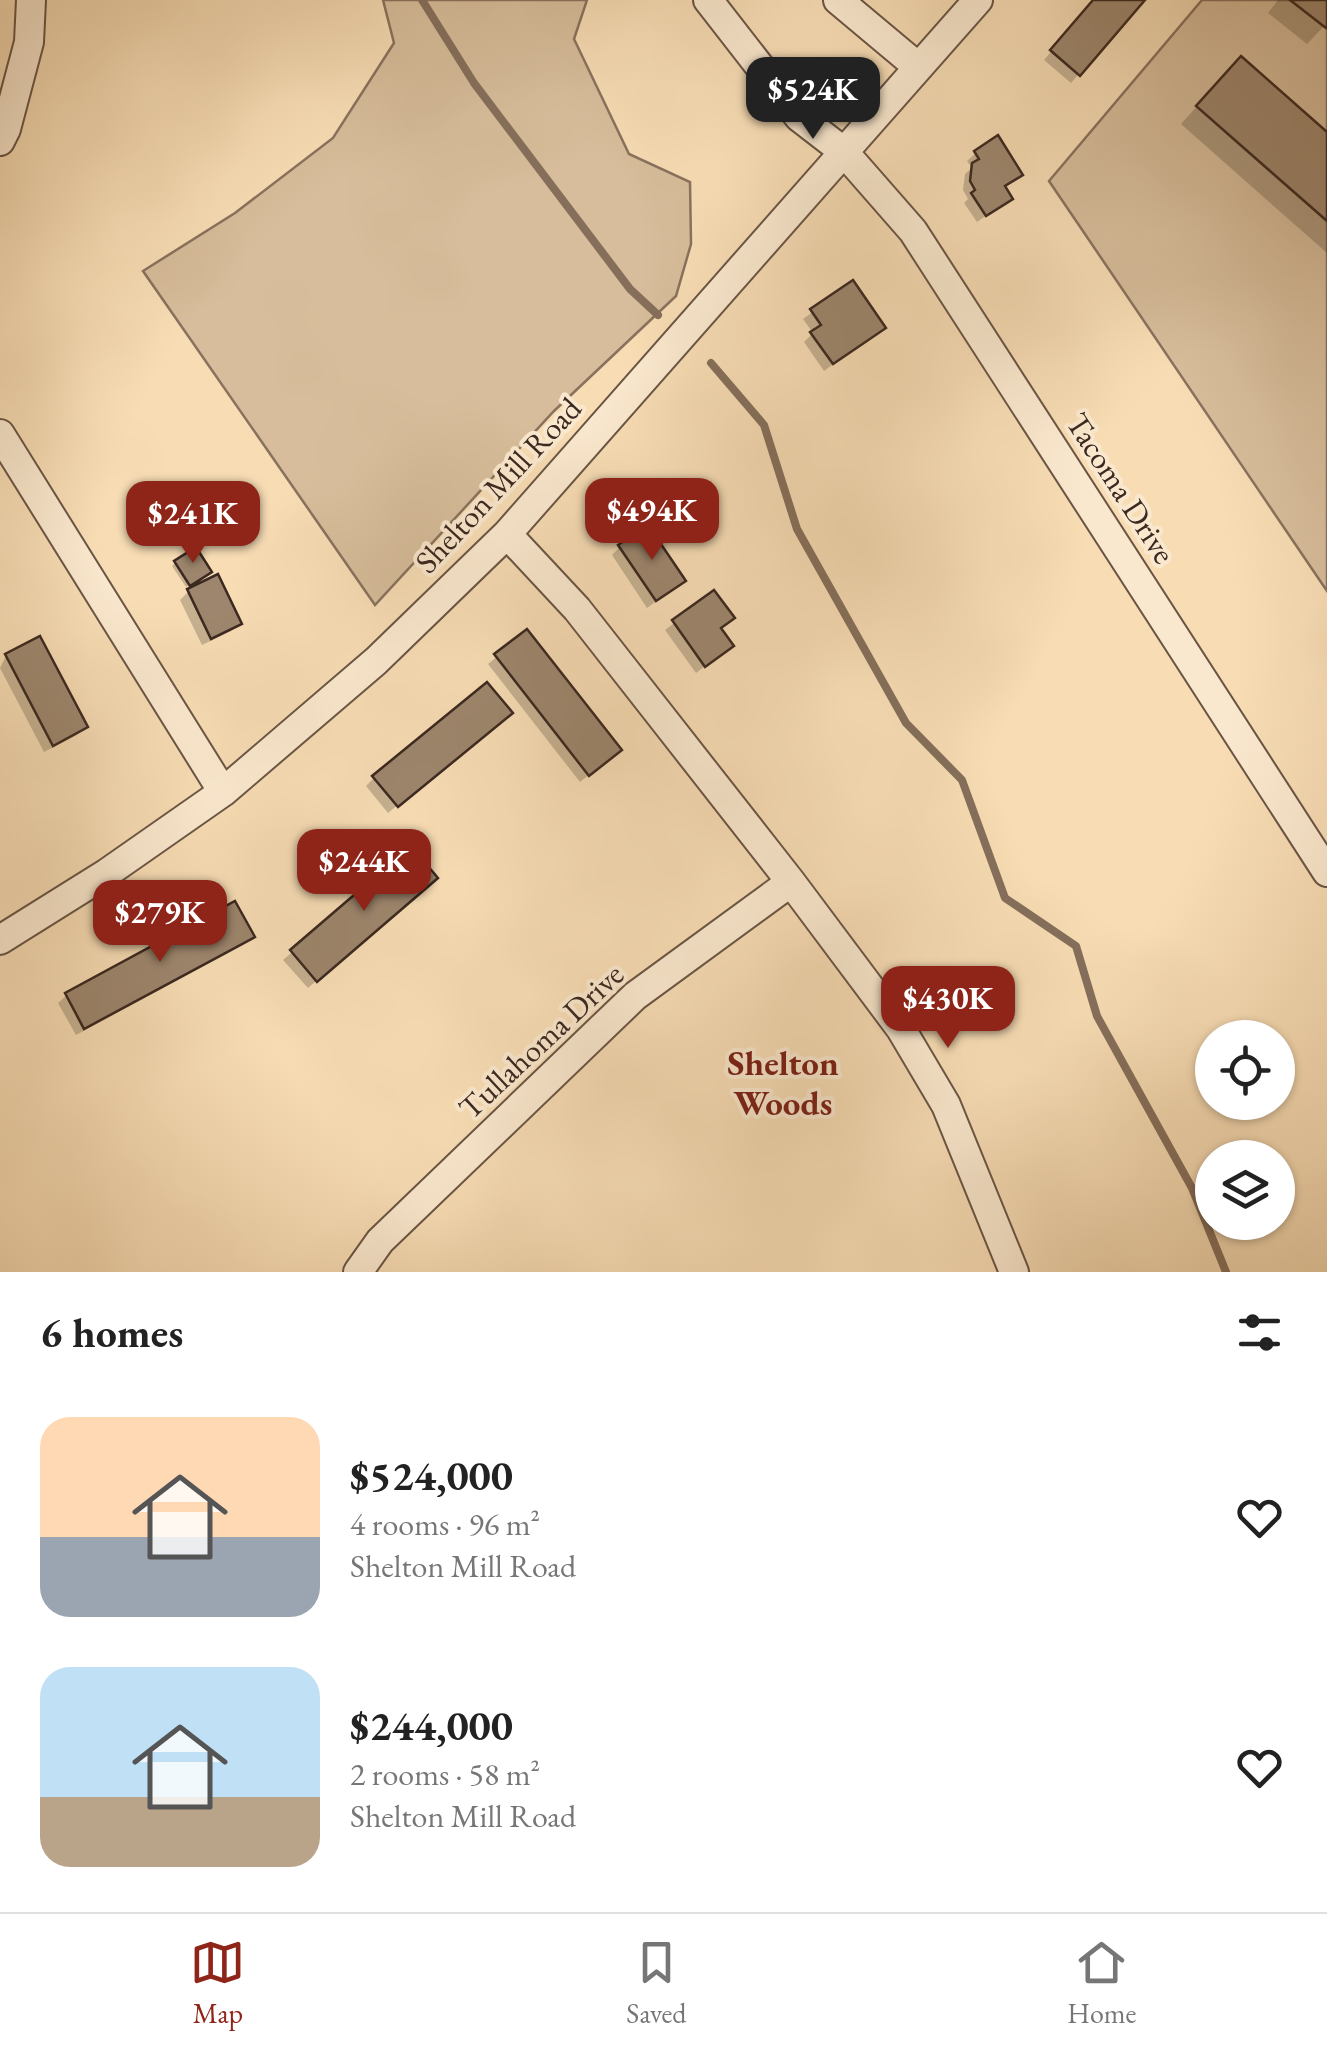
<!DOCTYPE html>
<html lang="en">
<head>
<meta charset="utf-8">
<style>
  :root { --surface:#fff; --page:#f2f2f2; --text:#222; --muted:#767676; --line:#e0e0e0; --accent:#8f2418 }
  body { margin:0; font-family:"EB Garamond",serif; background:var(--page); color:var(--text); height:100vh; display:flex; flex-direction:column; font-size:38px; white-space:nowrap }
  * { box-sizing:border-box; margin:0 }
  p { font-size:32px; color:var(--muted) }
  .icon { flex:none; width:55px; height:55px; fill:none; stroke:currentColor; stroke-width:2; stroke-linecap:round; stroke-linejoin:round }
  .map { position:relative; height:1272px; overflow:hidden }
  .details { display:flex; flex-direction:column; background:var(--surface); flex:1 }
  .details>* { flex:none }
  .fabs { position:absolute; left:1195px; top:1020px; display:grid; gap:20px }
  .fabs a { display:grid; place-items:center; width:100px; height:100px; border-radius:50%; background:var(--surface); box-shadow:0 2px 8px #0004; font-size:50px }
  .price { position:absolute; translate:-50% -85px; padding:0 22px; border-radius:20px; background:var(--accent); color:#fff; font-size:32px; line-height:65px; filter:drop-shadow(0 2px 5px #0008) }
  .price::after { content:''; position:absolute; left:50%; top:60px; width:30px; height:22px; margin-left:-15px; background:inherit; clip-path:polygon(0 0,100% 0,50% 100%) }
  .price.active { background:#222; color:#fff }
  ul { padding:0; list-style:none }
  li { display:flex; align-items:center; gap:30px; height:250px; padding:0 40px }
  li span { display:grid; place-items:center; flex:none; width:280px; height:200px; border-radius:30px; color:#555 }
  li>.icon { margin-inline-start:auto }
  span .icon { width:120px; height:120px; fill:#fffc; stroke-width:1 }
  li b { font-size:42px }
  h2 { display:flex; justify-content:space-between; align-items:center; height:120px; padding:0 40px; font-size:42px }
  .tab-bar { display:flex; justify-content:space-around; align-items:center; height:140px; border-top:2px solid var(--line); background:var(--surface); font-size:28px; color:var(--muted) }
  .tab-bar a { display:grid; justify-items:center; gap:5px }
  .tab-bar .active { color:var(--accent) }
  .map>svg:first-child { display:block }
</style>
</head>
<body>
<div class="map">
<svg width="1327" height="1272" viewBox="0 0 1327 1272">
  <rect width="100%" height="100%" fill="#f7dcb4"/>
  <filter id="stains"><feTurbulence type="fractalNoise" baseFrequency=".002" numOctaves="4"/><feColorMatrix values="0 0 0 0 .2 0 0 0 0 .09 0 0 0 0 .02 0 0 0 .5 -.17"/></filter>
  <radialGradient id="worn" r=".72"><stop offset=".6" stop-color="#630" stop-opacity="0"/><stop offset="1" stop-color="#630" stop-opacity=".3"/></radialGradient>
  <path fill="#d7bd9b" stroke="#89725e" stroke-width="2.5" d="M383,0H587L574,39L629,154L690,182L691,244L676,296L554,411L375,605L143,271L235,213L333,138L394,43Z
    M1202,0H1327V591L1049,181Z"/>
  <path fill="#0003" d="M1095,0H1142L1071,83L1044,60Z
    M1278,0H1327V23L1307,44L1268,13Z
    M1224,76L1327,135V253L1181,124Z
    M976,153L1020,174L1003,188L1010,199L977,222L964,203L968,199L963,190L965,174L972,168L967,161Z
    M853,283L883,328L824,371L804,342L813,333L803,319Z
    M620,547L683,581L647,608L612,555Z
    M175,563L206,574L186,587L172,566Z
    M217,578L239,623L231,631L202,645L180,600L188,592Z
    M714,593L719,630L731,646L696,673L665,630Z
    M526,633L610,758L580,782L488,664Z
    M6,656L85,727L77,735L44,752L0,668Z
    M501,721L388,813L366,786L374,778Z
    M411,850L427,886L308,988L283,960Z
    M252,937L243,945L76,1035L58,1003L67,995Z"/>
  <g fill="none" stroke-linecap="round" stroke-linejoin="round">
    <path stroke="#856f5b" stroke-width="8" d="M422,0L474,83L630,289L658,315
      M711,363L764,425L797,529L906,723L962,780L1005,898L1076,946L1097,1016L1192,1188L1226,1272"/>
  </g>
  <path fill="#9d866d" stroke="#3b2820" stroke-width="2.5" d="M1093,0H1145L1080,76L1050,50Z
    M1290,0H1327V27L1326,28Z
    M1241,56L1327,132V221L1196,106Z
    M998,135L1023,175L1005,186L1013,199L986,216L971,193L975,190L970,181L972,163L979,159L974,151Z
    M853,280L886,328L833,364L810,332L821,325L810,309Z
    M648,525L686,581L656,601L618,545Z
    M196,547L212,572L190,586L174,561Z
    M218,574L242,624L211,639L187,589Z
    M714,590L735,618L721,628L734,646L705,667L672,620Z
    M527,629L622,750L589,776L494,654Z
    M40,636L88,727L53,746L5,654Z
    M487,682L513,713L398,807L372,776Z
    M411,846L438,878L317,982L290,950Z
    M235,901L255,937L84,1029L65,993Z"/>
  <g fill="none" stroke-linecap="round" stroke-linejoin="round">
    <g stroke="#6a5545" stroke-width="32">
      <path id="minor" d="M708,0L799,117L843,151L913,231L1327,872
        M838,0L918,67
        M0,141L6,129L29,42L31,0
        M0,434L223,792
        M507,534L577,609L791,882L901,1029L946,1105L1014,1272
        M0,940L107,873L223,792L376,661L507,534L978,0
        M358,1272L380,1241L635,996L791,882"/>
    </g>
    <use href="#minor" stroke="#fae8ce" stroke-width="28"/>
  </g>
  <g text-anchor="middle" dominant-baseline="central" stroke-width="8" stroke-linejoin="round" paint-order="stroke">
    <g font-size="32" fill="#3b2820" stroke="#fae8ce">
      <text transform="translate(498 485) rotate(-47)">Shelton Mill Road</text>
      <text transform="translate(1121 488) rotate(57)">Tacoma Drive</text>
      <text transform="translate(541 1041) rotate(-43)">Tullahoma Drive</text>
    </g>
    <g font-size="35" font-weight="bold" fill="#7a1f14" stroke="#fae8ce">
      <text x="783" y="1062">Shelton<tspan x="783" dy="40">Woods</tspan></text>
    </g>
  </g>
  <rect width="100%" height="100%" filter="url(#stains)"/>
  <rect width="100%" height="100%" fill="url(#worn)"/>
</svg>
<div class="fabs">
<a><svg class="icon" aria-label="locate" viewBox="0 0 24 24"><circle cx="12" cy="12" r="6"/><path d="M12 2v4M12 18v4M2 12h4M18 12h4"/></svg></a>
<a><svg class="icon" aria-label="layers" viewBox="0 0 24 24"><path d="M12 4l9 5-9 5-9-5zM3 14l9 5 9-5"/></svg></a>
</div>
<b class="price active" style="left:813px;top:142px">$524K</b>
<b class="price" style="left:652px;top:563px">$494K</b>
<b class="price" style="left:193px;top:566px">$241K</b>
<b class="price" style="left:364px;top:914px">$244K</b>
<b class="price" style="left:160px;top:965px">$279K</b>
<b class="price" style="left:948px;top:1051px">$430K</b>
</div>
<section class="details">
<h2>6 homes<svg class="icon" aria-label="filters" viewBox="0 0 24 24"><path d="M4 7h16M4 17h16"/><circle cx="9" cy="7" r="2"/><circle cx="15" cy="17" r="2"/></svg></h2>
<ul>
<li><span style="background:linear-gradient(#ffd9b3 60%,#9aa5b1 0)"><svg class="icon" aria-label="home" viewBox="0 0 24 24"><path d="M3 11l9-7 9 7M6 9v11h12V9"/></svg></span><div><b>$524,000</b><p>4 rooms · 96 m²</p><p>Shelton Mill Road</p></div><svg class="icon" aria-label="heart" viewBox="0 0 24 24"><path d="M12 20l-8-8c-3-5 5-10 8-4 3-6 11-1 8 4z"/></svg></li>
<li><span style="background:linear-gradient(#bfe0f5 65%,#b9a48a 0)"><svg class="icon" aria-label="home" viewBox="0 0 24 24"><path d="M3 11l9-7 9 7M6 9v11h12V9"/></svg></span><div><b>$244,000</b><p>2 rooms · 58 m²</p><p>Shelton Mill Road</p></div><svg class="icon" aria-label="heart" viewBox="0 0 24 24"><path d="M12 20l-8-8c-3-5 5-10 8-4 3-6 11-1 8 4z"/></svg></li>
</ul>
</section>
<nav class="tab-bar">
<a class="active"><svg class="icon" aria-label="map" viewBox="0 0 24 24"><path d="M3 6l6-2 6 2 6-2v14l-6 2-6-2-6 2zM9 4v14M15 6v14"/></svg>Map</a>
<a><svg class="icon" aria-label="saved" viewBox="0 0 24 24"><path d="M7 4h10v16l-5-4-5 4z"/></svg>Saved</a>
<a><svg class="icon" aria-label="home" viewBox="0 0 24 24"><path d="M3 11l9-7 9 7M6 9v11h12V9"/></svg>Home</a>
</nav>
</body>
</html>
